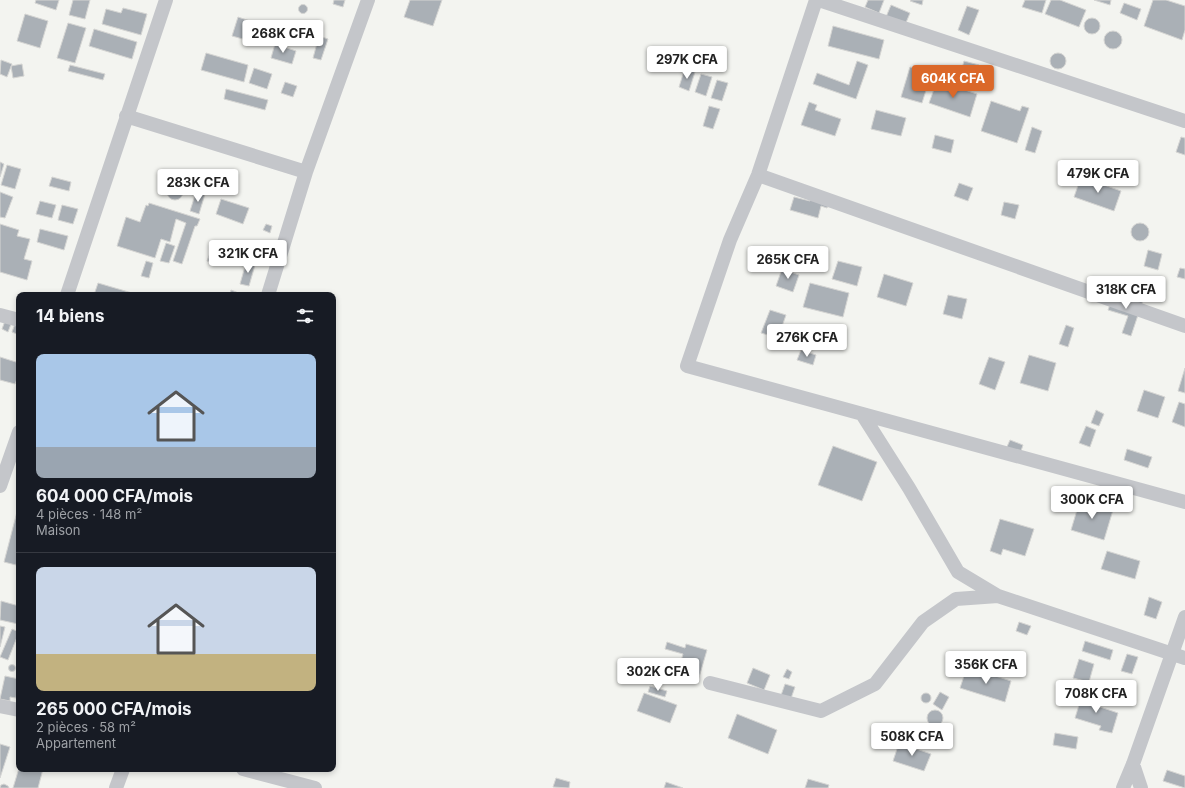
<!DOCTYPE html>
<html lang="fr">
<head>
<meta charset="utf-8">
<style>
  :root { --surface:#171b24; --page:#242831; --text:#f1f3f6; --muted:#9ea1a6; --line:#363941; --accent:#db6829 }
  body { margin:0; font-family:Inter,sans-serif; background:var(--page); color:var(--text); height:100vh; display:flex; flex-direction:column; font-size:15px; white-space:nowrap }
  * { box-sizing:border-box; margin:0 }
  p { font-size:13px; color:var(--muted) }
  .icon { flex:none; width:22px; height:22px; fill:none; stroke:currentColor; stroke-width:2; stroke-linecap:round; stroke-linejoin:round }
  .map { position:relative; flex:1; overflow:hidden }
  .sheet { position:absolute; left:16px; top:292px; width:320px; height:480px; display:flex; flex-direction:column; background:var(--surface); border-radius:8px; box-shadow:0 2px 6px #0003 }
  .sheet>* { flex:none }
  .price { position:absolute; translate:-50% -34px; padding:0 9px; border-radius:4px; background:#fff; color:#222; font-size:13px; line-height:26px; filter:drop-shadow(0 1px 2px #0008) }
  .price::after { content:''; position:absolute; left:50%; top:24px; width:12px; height:9px; margin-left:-6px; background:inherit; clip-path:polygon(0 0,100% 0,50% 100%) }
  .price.current { background:var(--accent); color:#fff }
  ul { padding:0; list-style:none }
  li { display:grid; align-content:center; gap:8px; height:212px; padding:0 20px }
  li+li { border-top:1px solid var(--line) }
  li span { display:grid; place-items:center; height:124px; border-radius:8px; color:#555 }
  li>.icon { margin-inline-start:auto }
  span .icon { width:72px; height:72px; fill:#fffc; stroke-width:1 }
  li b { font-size:17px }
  h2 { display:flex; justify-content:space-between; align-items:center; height:48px; padding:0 20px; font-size:17px }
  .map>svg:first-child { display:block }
</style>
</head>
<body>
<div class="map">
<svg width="1185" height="788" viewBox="0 0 1185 788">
  <rect width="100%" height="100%" fill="#f3f4f0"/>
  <path fill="#aab0b6" stroke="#d5d5d3" d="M36,0H59L56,10L35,3Z
    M73,0H90L85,19L69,15Z
    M334,0H345L343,7L333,4Z
    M410,0H442L433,26L404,17Z
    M868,0H884L879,13L865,7Z
    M911,0H923L922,5L910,1Z
    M1025,0H1046L1042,13L1022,7Z
    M1051,0H1060L1086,10L1079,27L1045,14Z
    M1094,0H1111L1110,5Z
    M1153,0H1166L1185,6V30L1182,40L1144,26Z
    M1124,3L1141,9L1137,20L1120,13Z
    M298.5 9a4.5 4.5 0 1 1 9 0a4.5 4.5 0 1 1-9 0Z
    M891,5L910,13L905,25L886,17Z
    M967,6L979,10L969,35L958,30Z
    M123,8L147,14L141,35L102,24L106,9L121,13Z
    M25,14L48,21L40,48L17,41Z
    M238,17L256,23L250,41L232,36Z
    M1084 26a8 8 0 1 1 16 0a8 8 0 1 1-16 0Z
    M68,23L86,28L75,63L57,58Z
    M833,26L884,40L879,59L828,46Z
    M267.5 32a5.5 5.5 0 1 1 11 0a5.5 5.5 0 1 1-11 0Z
    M94,29L137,42L132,59L89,46Z
    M1104 40a9 9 0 1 1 18 0a9 9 0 1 1-18 0Z
    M319,36L328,39L321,60L313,58Z
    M275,44L296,51L292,64L271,58Z
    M1050 61a8 8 0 1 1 16 0a8 8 0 1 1-16 0Z
    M206,53L248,65L244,82L201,70Z
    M1,60L12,64L7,77L0,74Z
    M857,61L868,65L856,99L813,84L817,73L849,85Z
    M964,61L979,65L975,76L961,72Z
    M22,64L24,76L13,78L11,66Z
    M70,65L105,74L103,80L68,71Z
    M910,67L927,72L928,67L933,68L922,103L901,97Z
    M254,68L272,74L267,89L249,83Z
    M685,68L695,72L689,91L679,87Z
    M701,74L712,77L706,96L695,92Z
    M717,80L728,83L722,101L711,98Z
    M937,81L977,94L970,117L929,103Z
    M285,82L297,86L293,97L281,93Z
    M226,89L268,100L265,110L224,99Z
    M991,101L1020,111L1022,106L1029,108L1017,143L981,131Z
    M809,102L817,105L815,110L841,119L835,136L801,125Z
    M709,106L720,109L713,129L703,126Z
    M876,110L906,118L901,136L871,129Z
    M1032,127L1042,131L1035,153L1025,150Z
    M935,135L954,140L951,153L932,148Z
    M1181,137L1185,138V155L1176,152Z
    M0,162L4,164L0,177Z
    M7,165L21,169L15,189L1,185Z
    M52,177L71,182L69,191L49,186Z
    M1081,177L1121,191L1114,211L1074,197Z
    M959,183L973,188L968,201L954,196Z
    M167 192a8 8 0 1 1 16 0a8 8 0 1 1-16 0Z
    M813,190L831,195L827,208L821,206L818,218L790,210L794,197L810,201Z
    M0,192L13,197L5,218L0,217Z
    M196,192L205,194L199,214L190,211Z
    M221,199L249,208L243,224L216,214Z
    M40,201L56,205L52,218L36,214Z
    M1004,202L1019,205L1015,219L1001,215Z
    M149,203L200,219L197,226H195L182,264L173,261L186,223L176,219L170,242L161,239L155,258L117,246L126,217L140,222L146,205L148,206Z
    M62,205L78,209L73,224L58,220Z
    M1131 232a9 9 0 1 1 18 0a9 9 0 1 1-18 0Z
    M0,224L19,230L17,236L30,239L24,259L32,261L27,280L0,272Z
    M266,224L272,226L270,233L263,230Z
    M40,229L68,236L64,250L37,242Z
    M253,242L264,245L261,253L251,250Z
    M166,243L175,246L169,263L160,261Z
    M1148,250L1162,254L1158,270L1144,266Z
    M210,253L219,255L216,263L207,261Z
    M146,261L153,263L149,278L141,276Z
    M838,261L862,267L857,286L832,279Z
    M246,263L255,265L249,286L240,284Z
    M1180,268L1185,269V279L1177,277Z
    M782,269L799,275L793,292L776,286Z
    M884,274L913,283L906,306L877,297Z
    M98,283L132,293V295H94Z
    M810,283L849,293L843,317L803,307Z
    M231,290L244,295H230Z
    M1115,291L1143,300L1131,336L1122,333L1128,316L1108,310Z
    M948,295L967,299L962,319L943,314Z
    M770,310L786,315L778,338L761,333Z
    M5,321L11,324L8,332L2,329Z
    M15,324L19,326V335L12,332Z
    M1066,325L1074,328L1068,347L1059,344Z
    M801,350L816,355L813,365L797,360Z
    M1029,355L1056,363L1048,391L1020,383Z
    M0,357L19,363V374L15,384L0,380Z
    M989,357L1005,362L995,390L979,384Z
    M1185,368V393L1178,391Z
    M1144,390L1165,397L1158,418L1137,411Z
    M1179,402L1185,404V427L1172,422Z
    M1096,410L1104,414L1099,426L1091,423Z
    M1086,426L1096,430L1090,447L1079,443Z
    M1010,440L1023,445L1020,454L1006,449Z
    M833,446L877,462L862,501L818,485Z
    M1127,449L1152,457L1148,468L1124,460Z
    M1080,500L1113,510L1104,540L1071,530Z
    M18,508H19V552L16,565L4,562Z
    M1000,519L1034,529L1025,556L1003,549L1001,555L990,551Z
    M1107,551L1140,561L1135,579L1101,569Z
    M1149,597L1162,602L1156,619L1144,615Z
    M1,601L19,606L18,624L0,620Z
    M1019,622L1031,626L1027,635L1016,631Z
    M0,626L5,627L0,647Z
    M12,629L19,632L8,660L0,657Z
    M1085,641L1113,650L1110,660L1082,651Z
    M667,642L685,648L686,644L707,650L698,681L677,675L683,654L665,649Z
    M1127,654L1138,657L1132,674L1121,671Z
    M1079,659L1094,664L1089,682L1073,678Z
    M8.5 668a3.5 3.5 0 1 1 7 0a3.5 3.5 0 1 1-7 0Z
    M656,667L664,669L662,675L654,672Z
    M967,667L1011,681L1005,702L960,688Z
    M753,668L770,675L764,690L747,683Z
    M787,669L792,672L789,679L783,677Z
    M5,676L19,679L16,698L10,697V701L0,699Z
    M652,676L661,679L659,685L650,682Z
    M785,684L795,687L789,704L779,701Z
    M650,686L667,691L665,697L648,692Z
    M940,692L949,697L942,710L933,704Z
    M1083,692L1097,697L1094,705L1118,713L1112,733L1099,730L1101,726L1075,718Z
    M644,693L677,705L670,723L637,711Z
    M921 698a5 5 0 1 1 10 0a5 5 0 1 1-10 0Z
    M927 718a8 8 0 1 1 16 0a8 8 0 1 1-16 0Z
    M737,714L777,730L768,754L728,738Z
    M919 734a6 6 0 1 1 12 0a6 6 0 1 1-12 0Z
    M1055,733L1078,737L1076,749L1053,745Z
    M899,743L931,754L924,771L893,761Z
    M0,744L10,747L0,778Z
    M19,768L43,769L38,788H13Z
    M1167,770L1185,776V788L1163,781Z
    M556,778L570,782L569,788L553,787Z
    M808,779L829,785L828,788H805Z
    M666,782L683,788H664Z
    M4,784L8,786L9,788H0L1,785Z"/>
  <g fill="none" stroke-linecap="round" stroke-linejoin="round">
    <path stroke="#c4c6ca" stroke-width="14" d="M816,0L758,175L730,240L687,366L1185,502
      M819,0L1185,121
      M126,116L306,172
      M758,175L1185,326
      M67,295L166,0
      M268,295L306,172L368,0
      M0,315L19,320
      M862,414L909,488L958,572L998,596L1185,658
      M0,486L19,432
      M710,683L821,711L875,684L923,622L956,599L998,596
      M0,706L19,710
      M1133,764L1141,788
      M243,769L315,788
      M116,788L123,769
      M1123,788L1133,764L1185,617"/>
  </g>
</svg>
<b class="price" style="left:283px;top:54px">268K CFA</b>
<b class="price" style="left:687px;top:80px">297K CFA</b>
<b class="price current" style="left:953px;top:99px">604K CFA</b>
<b class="price" style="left:1098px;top:194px">479K CFA</b>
<b class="price" style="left:198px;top:203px">283K CFA</b>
<b class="price" style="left:248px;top:274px">321K CFA</b>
<b class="price" style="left:788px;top:280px">265K CFA</b>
<b class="price" style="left:1126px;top:310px">318K CFA</b>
<b class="price" style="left:807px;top:358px">276K CFA</b>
<b class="price" style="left:1092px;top:520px">300K CFA</b>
<b class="price" style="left:986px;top:685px">356K CFA</b>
<b class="price" style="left:658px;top:692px">302K CFA</b>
<b class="price" style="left:1096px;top:714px">708K CFA</b>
<b class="price" style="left:912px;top:757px">508K CFA</b>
<section class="sheet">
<h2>14 biens<svg class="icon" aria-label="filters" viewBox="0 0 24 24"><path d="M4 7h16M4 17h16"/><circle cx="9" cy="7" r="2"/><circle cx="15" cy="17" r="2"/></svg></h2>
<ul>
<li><span style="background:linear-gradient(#a9c7e8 75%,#9aa5b1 0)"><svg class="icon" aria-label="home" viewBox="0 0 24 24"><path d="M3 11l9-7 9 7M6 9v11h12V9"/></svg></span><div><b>604 000 CFA/mois</b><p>4 pièces · 148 m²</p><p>Maison</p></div></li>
<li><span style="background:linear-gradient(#c9d6e8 70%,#c2b280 0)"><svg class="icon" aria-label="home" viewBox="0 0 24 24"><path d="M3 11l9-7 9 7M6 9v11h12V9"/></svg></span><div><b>265 000 CFA/mois</b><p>2 pièces · 58 m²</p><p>Appartement</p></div></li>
</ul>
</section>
</div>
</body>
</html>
